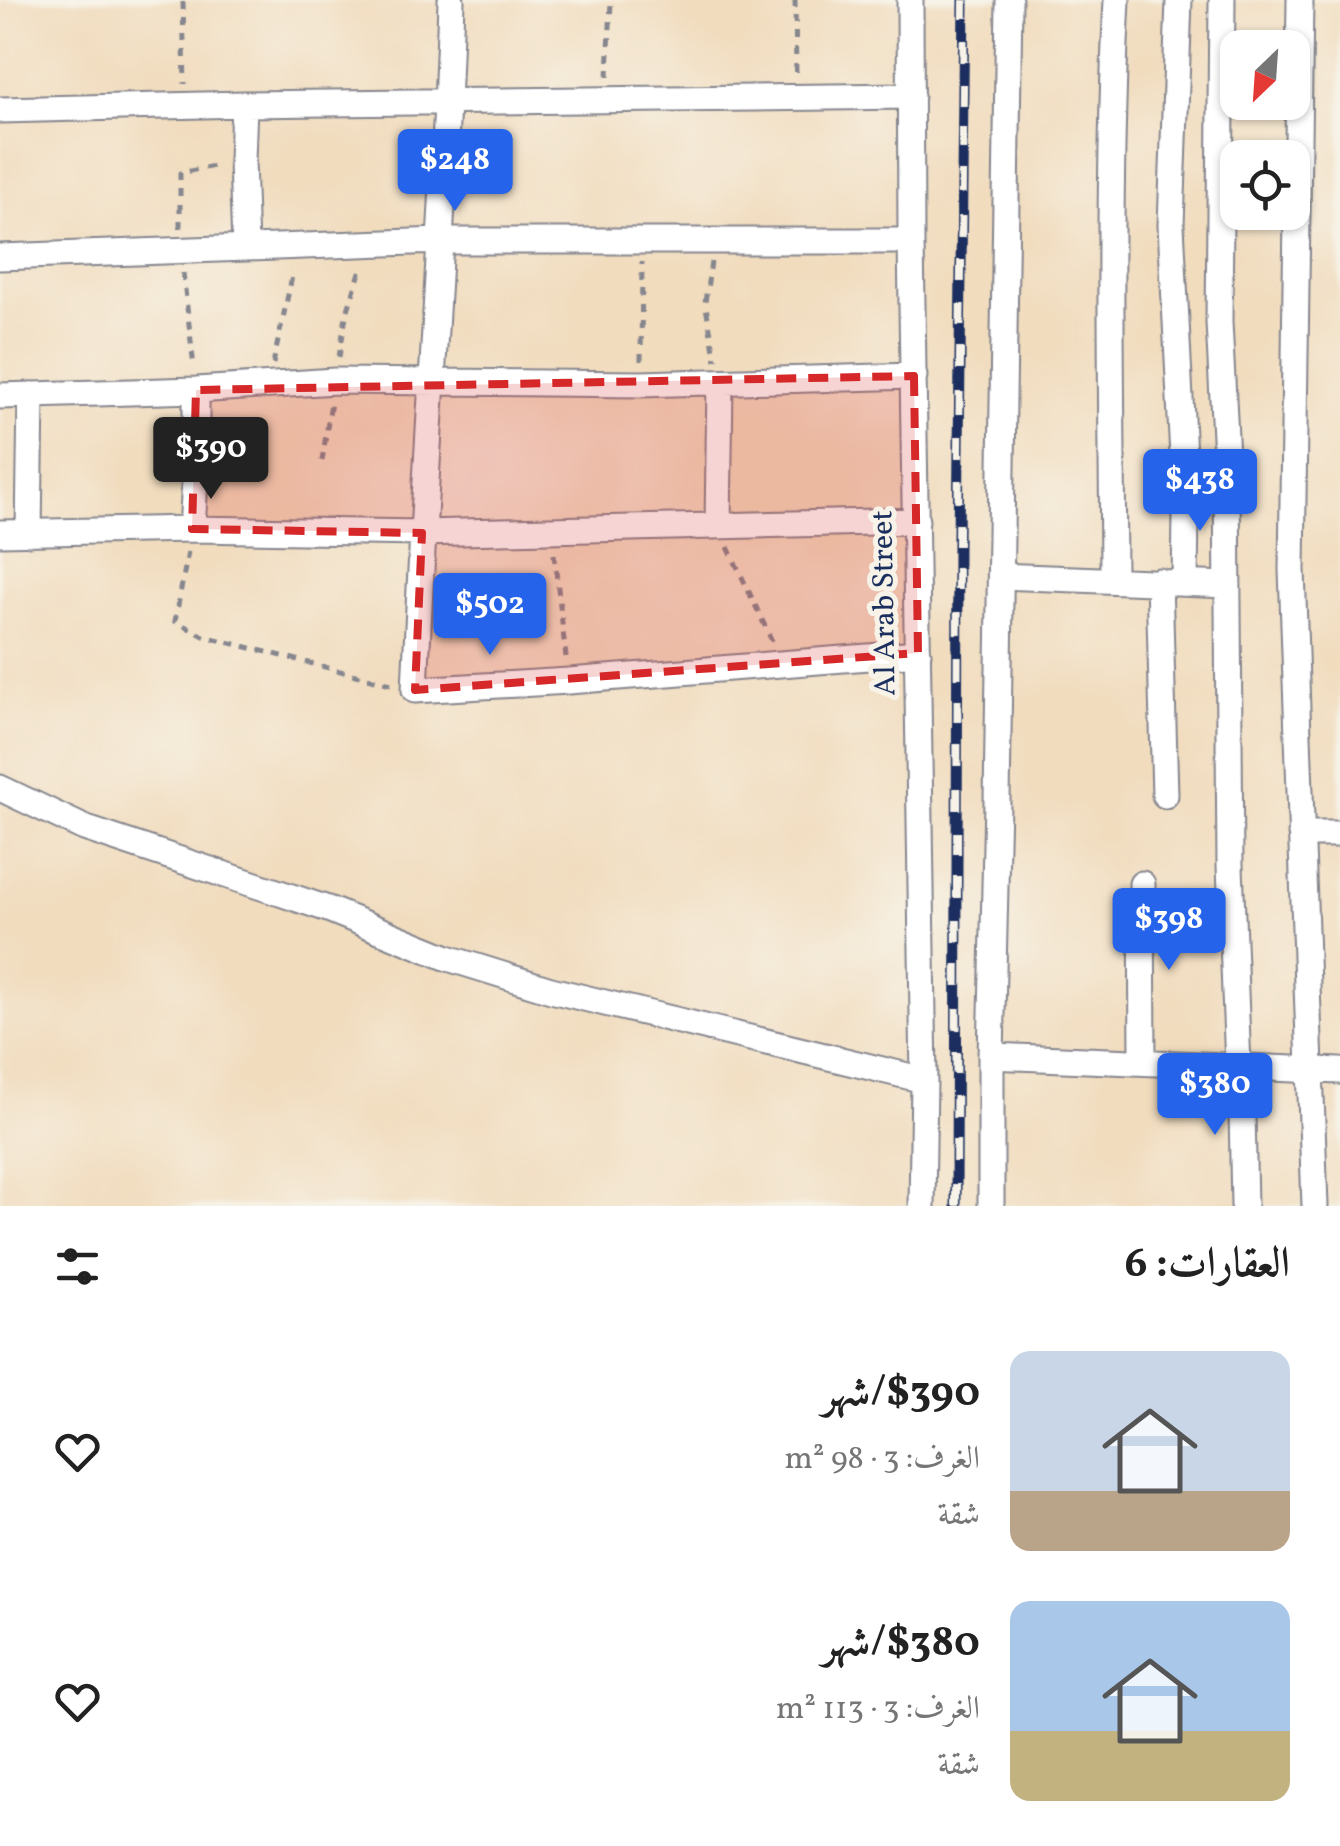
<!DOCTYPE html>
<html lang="ar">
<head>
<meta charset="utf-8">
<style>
  :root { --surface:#fff; --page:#f2f2f2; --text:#222; --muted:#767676; --accent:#2563eb }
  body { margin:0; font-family:Vollkorn,Amiri,serif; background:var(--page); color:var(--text); direction:rtl; height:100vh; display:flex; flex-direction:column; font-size:38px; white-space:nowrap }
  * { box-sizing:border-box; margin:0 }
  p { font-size:32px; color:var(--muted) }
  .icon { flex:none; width:55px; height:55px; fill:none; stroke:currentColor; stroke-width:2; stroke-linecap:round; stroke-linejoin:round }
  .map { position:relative; height:1206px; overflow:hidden; direction:ltr }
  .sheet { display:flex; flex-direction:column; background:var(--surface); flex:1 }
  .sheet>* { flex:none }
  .needle { width:65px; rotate:205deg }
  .controls { position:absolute; left:1220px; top:30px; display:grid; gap:20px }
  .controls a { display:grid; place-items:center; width:90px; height:90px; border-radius:20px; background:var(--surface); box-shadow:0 2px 8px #0004; font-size:50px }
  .price { position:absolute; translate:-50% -85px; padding:0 22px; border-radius:10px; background:var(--accent); color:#fff; font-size:32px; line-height:65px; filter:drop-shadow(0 2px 5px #0008) }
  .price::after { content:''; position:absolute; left:50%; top:60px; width:30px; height:22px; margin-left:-15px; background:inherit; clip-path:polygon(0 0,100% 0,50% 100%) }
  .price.on { background:#222; color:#fff }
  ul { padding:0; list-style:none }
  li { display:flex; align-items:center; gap:30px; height:250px; padding:0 50px }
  li span { display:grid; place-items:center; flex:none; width:280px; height:200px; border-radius:20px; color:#555 }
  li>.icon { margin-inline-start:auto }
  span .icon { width:120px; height:120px; fill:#fffc; stroke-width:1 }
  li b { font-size:42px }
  h2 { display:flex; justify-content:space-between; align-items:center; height:120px; padding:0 50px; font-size:42px }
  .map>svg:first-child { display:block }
</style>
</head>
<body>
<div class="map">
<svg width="1340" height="1206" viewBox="0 0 1340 1206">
  <rect width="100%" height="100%" fill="#f7f3e8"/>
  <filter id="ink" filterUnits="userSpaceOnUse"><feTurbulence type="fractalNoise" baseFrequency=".01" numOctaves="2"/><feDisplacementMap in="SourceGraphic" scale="20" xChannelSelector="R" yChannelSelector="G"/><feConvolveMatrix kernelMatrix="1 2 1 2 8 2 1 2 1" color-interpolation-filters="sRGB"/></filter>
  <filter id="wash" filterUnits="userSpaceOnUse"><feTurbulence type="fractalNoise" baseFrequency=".0048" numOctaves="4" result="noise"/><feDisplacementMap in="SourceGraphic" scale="40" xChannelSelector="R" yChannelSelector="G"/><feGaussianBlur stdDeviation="2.25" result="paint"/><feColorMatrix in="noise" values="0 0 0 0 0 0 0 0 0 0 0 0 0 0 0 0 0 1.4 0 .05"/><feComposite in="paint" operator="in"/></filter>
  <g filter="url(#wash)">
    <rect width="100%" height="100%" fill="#f1dcbe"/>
  </g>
  <g filter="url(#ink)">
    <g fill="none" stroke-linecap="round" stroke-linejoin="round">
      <g stroke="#86868e" stroke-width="29">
        <path id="minor" d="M451,0C444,230 425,460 415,690L569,681L918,653
          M910,0L911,241L924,1080L922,1206
          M1179,0L1171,225L1186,514L1185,582
          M1222,0L1219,322L1227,476L1230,866L1238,1067L1242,1113L1244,1206
          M1300,0L1292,570L1315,1206
          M244,104L242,161L245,248
          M0,110L244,104L911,96
          M0,257L440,241H911
          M0,396L196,390L335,381L641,384L914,376
          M718,526L720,382
          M192,529L196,464V390
          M0,533L192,529L422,533L916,521
          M29,533L31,395
          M1001,576L1228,585
          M1113,579C1112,386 1107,193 1117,0
          M1159,581L1165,795
          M0,788L84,828L328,909L448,958L551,990L924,1080
          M1301,834H1340
          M1142,884L1143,1062
          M991,1056L1340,1071
          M991,1206V1056L997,802L1009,0"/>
      </g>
      <path stroke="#86868e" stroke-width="5" stroke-dasharray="8 8" stroke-linecap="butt" d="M795,0L796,75
        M183,2L185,84
        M608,77L611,0
        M180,228V173L219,165
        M711,262L705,302L716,360
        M183,273L194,367
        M339,357L346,316L362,266
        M641,361L642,262
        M273,364L293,272
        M322,461L331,402
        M728,547L772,641
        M188,552L175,621L204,636L395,685
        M554,554L566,657"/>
      <use href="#minor" stroke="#fff" stroke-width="25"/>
      <g stroke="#1b2f5e" stroke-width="11">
        <path id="rail" d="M956,1206L958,540L964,0"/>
      </g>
      <use href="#rail" stroke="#f7f3e8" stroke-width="8" stroke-dasharray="22" stroke-linecap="butt"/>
    </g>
  </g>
  <path fill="#d62828" fill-opacity="0.2" stroke="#d62828" stroke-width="8" stroke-dasharray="20 12" stroke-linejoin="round" d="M914,376L918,653L415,690L422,533L192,529L196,390Z"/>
  <g text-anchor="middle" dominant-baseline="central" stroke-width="10" stroke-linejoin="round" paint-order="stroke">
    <g font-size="30" fill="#1b2f5e" stroke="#f7f3e8">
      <text transform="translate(885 603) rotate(-91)">Al Arab Street</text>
    </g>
  </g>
</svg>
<div class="controls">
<a><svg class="needle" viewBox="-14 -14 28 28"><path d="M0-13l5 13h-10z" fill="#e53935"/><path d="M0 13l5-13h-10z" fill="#767676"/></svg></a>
<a><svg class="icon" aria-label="locate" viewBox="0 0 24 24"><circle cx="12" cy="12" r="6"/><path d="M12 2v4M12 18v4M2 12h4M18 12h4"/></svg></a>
</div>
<b class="price" style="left:455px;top:214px">$248</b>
<b class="price on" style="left:211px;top:502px">$390</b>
<b class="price" style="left:1200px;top:534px">$438</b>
<b class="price" style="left:490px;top:658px">$502</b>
<b class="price" style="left:1169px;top:973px">$398</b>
<b class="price" style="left:1215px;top:1138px">$380</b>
</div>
<section class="sheet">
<h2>العقارات: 6<svg class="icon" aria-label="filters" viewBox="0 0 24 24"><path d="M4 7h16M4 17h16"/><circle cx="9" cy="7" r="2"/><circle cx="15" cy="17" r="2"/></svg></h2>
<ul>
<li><span style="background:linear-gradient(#c9d6e8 70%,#b9a48a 0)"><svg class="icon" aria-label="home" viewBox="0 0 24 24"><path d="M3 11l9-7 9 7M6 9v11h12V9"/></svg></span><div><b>$390/شهر</b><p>الغرف: 3 · 98 m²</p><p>شقة</p></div><svg class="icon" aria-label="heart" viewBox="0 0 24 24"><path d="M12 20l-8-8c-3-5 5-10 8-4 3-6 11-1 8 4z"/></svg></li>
<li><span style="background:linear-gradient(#a9c7e8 65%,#c2b280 0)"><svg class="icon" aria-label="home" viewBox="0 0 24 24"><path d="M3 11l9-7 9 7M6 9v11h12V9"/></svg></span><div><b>$380/شهر</b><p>الغرف: 3 · 113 m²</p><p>شقة</p></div><svg class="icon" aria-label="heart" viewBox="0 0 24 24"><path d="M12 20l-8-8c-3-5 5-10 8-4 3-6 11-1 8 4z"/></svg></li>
</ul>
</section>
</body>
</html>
